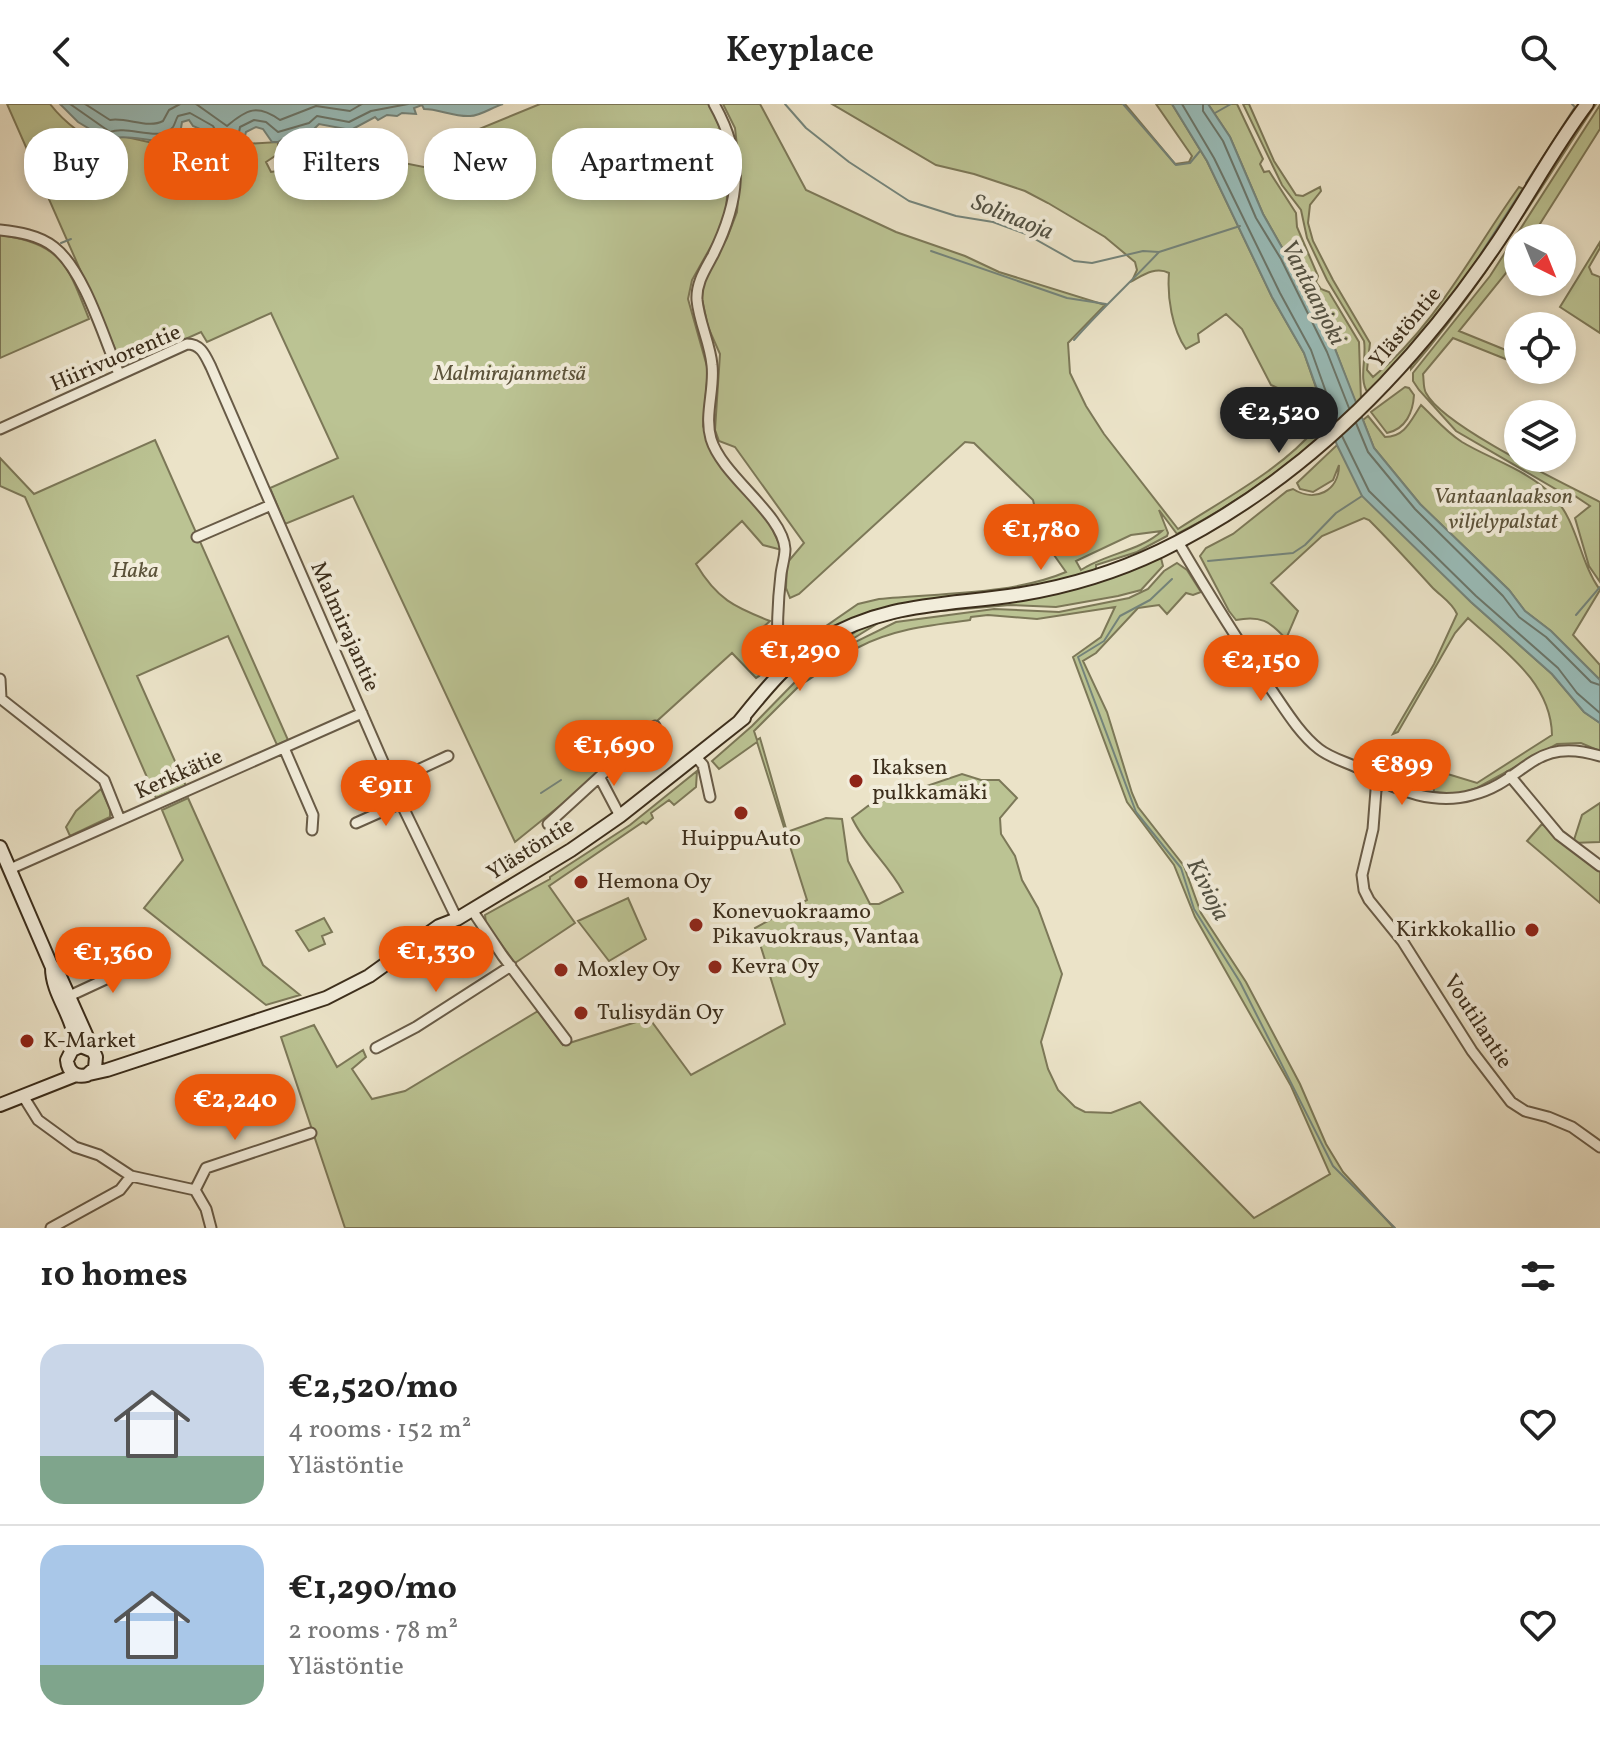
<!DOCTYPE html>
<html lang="en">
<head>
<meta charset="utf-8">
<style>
  :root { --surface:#fff; --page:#f6f6f6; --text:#222; --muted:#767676; --line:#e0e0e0; --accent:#ea580c }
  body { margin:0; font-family:Vollkorn,serif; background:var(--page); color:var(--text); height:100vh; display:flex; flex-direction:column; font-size:30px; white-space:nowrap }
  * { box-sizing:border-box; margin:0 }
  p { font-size:26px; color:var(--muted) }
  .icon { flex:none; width:44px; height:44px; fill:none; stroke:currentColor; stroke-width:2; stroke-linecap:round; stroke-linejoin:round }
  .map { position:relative; height:1124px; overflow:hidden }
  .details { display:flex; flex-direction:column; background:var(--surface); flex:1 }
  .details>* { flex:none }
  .guide { position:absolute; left:24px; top:24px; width:800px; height:72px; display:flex; gap:16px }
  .needle { width:52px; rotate:137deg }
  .fabs { position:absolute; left:1504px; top:120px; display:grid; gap:16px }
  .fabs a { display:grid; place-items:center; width:72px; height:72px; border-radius:50%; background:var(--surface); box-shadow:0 4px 12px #0003; font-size:40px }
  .price { position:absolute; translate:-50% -68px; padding:0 18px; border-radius:28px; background:var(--accent); color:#fff; font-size:26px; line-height:52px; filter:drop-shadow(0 2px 4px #0008) }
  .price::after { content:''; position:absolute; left:50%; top:48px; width:24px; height:18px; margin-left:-12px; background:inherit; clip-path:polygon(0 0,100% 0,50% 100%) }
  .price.on { background:#222; color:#fff }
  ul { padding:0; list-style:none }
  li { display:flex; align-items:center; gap:24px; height:200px; padding:0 40px }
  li+li { border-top:2px solid var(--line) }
  li span { display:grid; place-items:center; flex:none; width:224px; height:160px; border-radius:24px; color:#555 }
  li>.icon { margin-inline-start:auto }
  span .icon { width:96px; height:96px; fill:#fffc; stroke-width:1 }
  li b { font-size:34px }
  h2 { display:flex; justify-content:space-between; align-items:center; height:96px; padding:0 40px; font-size:34px }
  .tag { padding:0 28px; border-radius:32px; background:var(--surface); box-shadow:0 4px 12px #0003; font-size:28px; line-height:72px }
  .tag.on { background:var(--accent); color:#fff }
  header { display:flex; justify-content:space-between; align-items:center; height:104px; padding:0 40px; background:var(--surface); font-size:36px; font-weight:600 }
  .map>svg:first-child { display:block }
</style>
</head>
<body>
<header><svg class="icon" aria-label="back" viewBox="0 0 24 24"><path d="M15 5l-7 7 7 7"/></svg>Keyplace<svg class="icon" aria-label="search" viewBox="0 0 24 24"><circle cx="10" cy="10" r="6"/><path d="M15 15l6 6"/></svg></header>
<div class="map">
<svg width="1600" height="1124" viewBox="0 0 1600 1124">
  <rect width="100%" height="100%" fill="#ebe3c8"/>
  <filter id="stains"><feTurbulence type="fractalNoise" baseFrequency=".0025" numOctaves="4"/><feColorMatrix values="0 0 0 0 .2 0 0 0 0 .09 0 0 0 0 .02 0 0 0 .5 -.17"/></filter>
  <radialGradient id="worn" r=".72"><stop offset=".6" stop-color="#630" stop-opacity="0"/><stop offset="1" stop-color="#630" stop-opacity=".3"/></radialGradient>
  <path fill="#bbc393" stroke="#7c7858" stroke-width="2" fill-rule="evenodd" d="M7,0H50C66,21 86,33 108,46L117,38L115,34L122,32L153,39L156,63L190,75L216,44L241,48L245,40L278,38V50L266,58L271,68L310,62L375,64L394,57L434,65L436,85L453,86L466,52L484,48L489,40L462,32L540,0H710L726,39L728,79L726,106L718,130L692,176L688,195L708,266L703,322L717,356L770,420L782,446L763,441L742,417L696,460C717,495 734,503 770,517L760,526L773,536C775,551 769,567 756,574L732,549L593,675L515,738L353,392L285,420L270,384L338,354L271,209L207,238L201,228L123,263Z
    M723,0H760L806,86L896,128L965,152L999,168L1105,201L1068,239L1070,269L1086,302L1104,330L1178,425C1224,395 1282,365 1316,324L1302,285L1286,288L1271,281L1242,225L1226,210L1198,230L1199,238L1186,245C1172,225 1167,193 1169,169C1156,162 1143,171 1132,177L1137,166L1135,158L1105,133L1048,99L1025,87L974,70L936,61L832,0H1125L1175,60L1189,58L1192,52L1156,0H1172L1207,57L1272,193L1304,249L1330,324C1284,365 1232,402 1177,430L1159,406L1168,429L1167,432L1137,448L1096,461V465L1088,469L1038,483L924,496L871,507L846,519L803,547L795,544L786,548L782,540L791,539L797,542L858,500L879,495C938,489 1012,491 1066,468L1042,434L1033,396L974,339L965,338L799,490L790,494L786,484L787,459L804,439L735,343L719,337L715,326L720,250L708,223L702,195V179L727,134L737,108L740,69L735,24ZM1162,427C1140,447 1105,450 1081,466L1076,457L1131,431Z
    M1208,0H1237L1263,55L1260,60L1264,68L1269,67L1296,109L1297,123L1318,172L1316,178L1321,185L1329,188L1359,238L1361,296L1356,300L1335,245L1305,184L1263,110L1230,33Z
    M1243,0H1249L1274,57L1296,91L1303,92L1320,83L1321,87L1310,101L1308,119L1313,137L1333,176L1370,239L1367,266L1373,273C1435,223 1473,147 1519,83L1524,85L1500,126L1433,219L1368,289C1358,276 1367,253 1364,237L1327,176L1307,134L1301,106L1282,81Z
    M1592,0H1596C1536,90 1482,183 1411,265V260L1467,191Z
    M1600,1V25L1531,134H1518V154L1515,158L1459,227L1518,251V260L1453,234L1423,270C1424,276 1423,284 1426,289C1443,322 1563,379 1600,398V478L1589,462L1575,414L1590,402L1569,388L1559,387L1456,327L1419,286L1413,277V269L1490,172Z
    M0,131C63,140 68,162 89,215L0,254Z
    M1600,138V144L1589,163L1592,170L1600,173V229L1560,203Z
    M1405,283L1409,284L1414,291C1413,308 1406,325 1387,329L1371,308Z
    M1421,301C1435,314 1445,327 1462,338C1490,355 1530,367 1553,392C1578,418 1579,457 1600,486L1573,531L1600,561V576L1551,527L1525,507L1509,486L1420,400L1374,344L1363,316L1368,312L1385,333C1405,333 1411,316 1421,301Z
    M155,336L288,636L277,641L228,532L137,572L186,682L156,694L25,393L0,382V354L34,390Z
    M1337,341L1348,361L1438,465L1471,498L1552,570L1584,608L1600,619V647L1581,639L1557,640L1477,684L1459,690L1434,688L1431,665L1477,679L1552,631C1551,578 1504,547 1468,514L1455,529L1398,628L1393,630L1434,560L1457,510C1452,498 1440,492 1431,482C1411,460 1391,438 1369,416L1364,414L1322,432L1271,479L1298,507L1286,535C1270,517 1260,511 1236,516L1229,507L1200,452L1206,444L1233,430L1287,387L1293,385C1315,399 1339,387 1339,361L1333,376L1313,388L1300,385L1297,379Z
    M1161,454L1163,462L1141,486L1118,492L1056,503L1010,501L917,509L880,518L854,534L851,531L867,520L896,510L1130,466Z
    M1177,459L1187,466L1201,488L1193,491L1186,489L1167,510L1159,501L1138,504L1096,549L1083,557L1107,608L1132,689L1138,703L1184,762L1201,809L1246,878L1300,980L1326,1040L1343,1068L1394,1124H345L281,933L314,921L337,963L363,946L366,953L352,965L372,995L405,987L538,907L563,941L649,914L691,971L785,920L755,824L807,796L757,638L719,665L712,657L752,622L797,576L800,581L754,627L757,636L760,634L787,728L826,714L842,715L848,757L870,800H879L903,788C889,761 865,742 852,714L868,702L962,670L981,676H999L1017,694L1000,714L1001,730L1015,752L1022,776L1038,804L1062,870L1041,938L1048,965L1058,986L1075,1003L1085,1008L1111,1009L1140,998L1254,1114L1330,1070L1291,982L1195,813L1174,761L1127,698L1073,553L1101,533L1115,503L1037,515L988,511L971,513L970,516C931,521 892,525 857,544C839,554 822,567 805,578L803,571L849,541L896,518L994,505L1059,508L1129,494L1148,485L1164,467Z
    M697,667L696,683L674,701L669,696L651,709L653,714L646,720L643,718L549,782L575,819L515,859L486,819L485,811L550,775V773L630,721Z
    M101,685L110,705V713L70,732L66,723L76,707Z
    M188,694L263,861L300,891L266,901L144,804L183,756L162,706Z
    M1600,699V738L1573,739L1582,711Z
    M1542,720L1600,767V799L1527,737Z
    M628,794L646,835L609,857L578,817Z
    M324,814L332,828L322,832L325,840L309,847L296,827Z"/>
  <path fill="#99bdba" stroke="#74847b" stroke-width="2" d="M60,0H503C492,3 481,12 470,12C454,13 439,5 424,5L422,1L414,4L416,10L402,9L397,12L387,11L378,16L375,13L351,26L319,20L313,26L292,31L291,34L288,32L278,38H272L263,25L256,23L246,28L241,48L227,51L223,44H216L209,29L193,22L189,16L182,18L180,30L173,32L170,37C152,39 129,30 115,34V40L78,18Z
    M1172,0H1208L1230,33L1263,110L1305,184L1335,245L1374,344L1420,400L1509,486L1525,507L1551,527L1600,576V619L1584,608L1552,570L1471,498L1362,392L1337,341L1304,249L1272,193L1207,57Z"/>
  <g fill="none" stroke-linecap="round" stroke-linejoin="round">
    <path stroke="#6a766b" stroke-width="2" d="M70,0L110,28C128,21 161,39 173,23C175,20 176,15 178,12L190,9L213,22L220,35L233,41L237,39L240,23L254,16L266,18L278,28L309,19L317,12L349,18L371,7L408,0
      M85,0L110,16C127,13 148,25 163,17L169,6L180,0
      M196,0L227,22C247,5 257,0 280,16L316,2L350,7L362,0
      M1182,0L1214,54L1280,189L1311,246L1336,316
      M1203,0V7L1223,37L1256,114L1281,155L1327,248L1349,304
      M1356,319L1368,348L1415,405L1503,492L1519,513L1546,533L1591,578L1600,581
      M1342,332L1369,387L1476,492L1558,564L1577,589L1600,609"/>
    <path stroke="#74847b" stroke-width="2" d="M785,0L806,24L849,58L909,97L956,112L993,118L1026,130L1074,157L1092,159L1143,147L1159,148L1240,122
      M1123,0L1176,61L1190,59L1200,47
      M1215,9L1231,0
      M1526,79L1575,3L1572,0
      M61,139L71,135
      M931,147L1067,194L1106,200
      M1443,202L1473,162L1522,86
      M1074,236C1101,205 1131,178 1159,148
      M1208,457L1293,449L1305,441L1336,409L1362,392
      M1172,475L1150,496L1120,512L1104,537L1078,553L1136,708L1181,764L1194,805L1240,878L1333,1062L1395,1124
      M1576,511L1600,483
      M541,689L561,676"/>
    <g stroke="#685b47" stroke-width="13">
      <path id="street" d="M714,0C745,55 740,96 713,151C705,166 696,179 697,196C699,218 710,239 712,261C715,285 704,311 711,335C722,372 783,410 785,445C785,453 782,462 781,470C779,487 774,540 782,555C785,560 791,564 795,568
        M0,126C18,128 39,131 54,143C84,166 104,234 119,270
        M0,325L187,240C201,240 205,251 211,263L401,699L457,815
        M197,433L271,401
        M1178,438C1208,489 1239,539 1273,588C1286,607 1300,630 1319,645C1333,656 1352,659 1368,669C1397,688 1437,701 1472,691C1527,677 1532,631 1600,652
        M0,575L1,594
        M0,594L104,676L120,716
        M284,644L313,711L312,726
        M696,653L703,661L710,693
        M1510,672L1559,731L1600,762
        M600,674L620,712
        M392,678L448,652
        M1380,678L1376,686L1373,725L1362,771L1364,786L1369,796L1403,838L1472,947L1511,998L1525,1007L1548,1013L1572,1023L1600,1043
        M356,719L401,699
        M548,720L655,622
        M10,765L362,609
        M472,806L502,851L566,936
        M63,895L149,855
        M376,944L416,923L511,862
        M23,992L38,1016L75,1043L99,1051L131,1072L195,1086L206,1105L211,1124
        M195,1086L206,1064L311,1029
        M51,1124L120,1086L131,1072"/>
    </g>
    <g stroke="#3c2e1c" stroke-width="16">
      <path id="secondary" d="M738,619C761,591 787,557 819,538C887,497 947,502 1022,490C1070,482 1116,468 1160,447C1299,380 1409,268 1495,142C1527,95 1553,45 1587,0
        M0,743L51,861L58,868L96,953L95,964L87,971C76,974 68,968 67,956L72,946L81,942L93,947
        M52,864C52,893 78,916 74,945
        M89,970L107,966L326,894L369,872L439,822L457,815L571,746L620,712L744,614
        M0,1001L76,971"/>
    </g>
    <use href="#street" stroke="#f2eddb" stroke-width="9"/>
    <use href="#secondary" stroke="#f2eddb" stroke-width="12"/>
  </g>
  <g fill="#8f2418" stroke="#f2eddb" stroke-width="3">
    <circle cx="856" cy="677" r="8"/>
    <circle cx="741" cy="709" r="8"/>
    <circle cx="581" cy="778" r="8"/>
    <circle cx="696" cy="821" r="8"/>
    <circle cx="1532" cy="826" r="8"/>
    <circle cx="715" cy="863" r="8"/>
    <circle cx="561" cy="866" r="8"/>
    <circle cx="581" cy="909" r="8"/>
    <circle cx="27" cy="937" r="8"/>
  </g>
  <g text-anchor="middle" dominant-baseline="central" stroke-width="8" stroke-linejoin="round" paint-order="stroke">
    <g font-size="22" fill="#3c2e1c" stroke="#f2eddb">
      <text transform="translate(1406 224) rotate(-50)">Ylästöntie</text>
      <text transform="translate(116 255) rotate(-23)">Hiirivuorentie</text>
      <text transform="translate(344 523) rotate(66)">Malmirajantie</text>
      <text transform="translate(179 671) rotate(-24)">Kerkkätie</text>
      <text transform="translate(531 746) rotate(-32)">Ylästöntie</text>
      <text transform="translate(1477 918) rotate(57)">Voutilantie</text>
    </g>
    <g font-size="22" font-style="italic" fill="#5c533a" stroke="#f2eddb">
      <text x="510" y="270">Malmirajanmetsä</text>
      <text x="1503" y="393">Vantaanlaakson<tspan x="1503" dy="25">viljelypalstat</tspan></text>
      <text x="135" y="467">Haka</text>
    </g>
    <g font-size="22" fill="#3c2e1c" stroke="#f2eddb" text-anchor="start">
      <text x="872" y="664">Ikaksen<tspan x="872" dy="25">pulkkamäki</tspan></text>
      <text x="741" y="735" text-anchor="middle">HuippuAuto</text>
      <text x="597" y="778">Hemona Oy</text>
      <text x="712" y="808">Konevuokraamo<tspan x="712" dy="25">Pikavuokraus, Vantaa</tspan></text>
      <text x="1516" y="826" text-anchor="end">Kirkkokallio</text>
      <text x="731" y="863">Kevra Oy</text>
      <text x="577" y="866">Moxley Oy</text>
      <text x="597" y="909">Tulisydän Oy</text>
      <text x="43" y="937">K-Market</text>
    </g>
    <g font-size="24" font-style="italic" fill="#535244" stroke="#f2eddb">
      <text transform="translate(1012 114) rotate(22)">Solinaoja</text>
      <text transform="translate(1312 189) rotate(63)">Vantaanjoki</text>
      <text transform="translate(1207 786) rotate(63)">Kivioja</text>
    </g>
  </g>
  <rect width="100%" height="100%" filter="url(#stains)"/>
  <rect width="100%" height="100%" fill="url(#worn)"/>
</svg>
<div class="fabs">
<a><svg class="needle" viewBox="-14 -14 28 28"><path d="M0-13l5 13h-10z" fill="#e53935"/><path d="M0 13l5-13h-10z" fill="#767676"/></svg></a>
<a><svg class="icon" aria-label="locate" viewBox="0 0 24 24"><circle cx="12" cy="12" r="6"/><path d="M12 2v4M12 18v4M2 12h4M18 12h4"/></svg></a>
<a><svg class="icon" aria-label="layers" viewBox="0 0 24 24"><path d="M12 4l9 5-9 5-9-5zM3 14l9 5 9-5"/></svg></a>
</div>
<b class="price on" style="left:1279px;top:351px">€2,520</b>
<b class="price" style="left:1041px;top:468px">€1,780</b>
<b class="price" style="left:800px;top:589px">€1,290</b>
<b class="price" style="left:1261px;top:599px">€2,150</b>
<b class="price" style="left:614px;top:684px">€1,690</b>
<b class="price" style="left:1402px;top:703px">€899</b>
<b class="price" style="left:386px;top:724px">€911</b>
<b class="price" style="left:436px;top:890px">€1,330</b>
<b class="price" style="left:113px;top:891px">€1,360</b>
<b class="price" style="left:235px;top:1038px">€2,240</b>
<div class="guide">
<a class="tag">Buy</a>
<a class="tag on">Rent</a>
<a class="tag">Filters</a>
<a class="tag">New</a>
<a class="tag">Apartment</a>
</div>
</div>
<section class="details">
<h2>10 homes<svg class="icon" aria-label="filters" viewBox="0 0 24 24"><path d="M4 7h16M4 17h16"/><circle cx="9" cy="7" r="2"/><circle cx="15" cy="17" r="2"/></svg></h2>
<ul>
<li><span style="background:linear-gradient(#c9d6e8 70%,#7fa58c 0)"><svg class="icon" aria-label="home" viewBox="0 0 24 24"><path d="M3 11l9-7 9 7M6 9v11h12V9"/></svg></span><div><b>€2,520/mo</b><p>4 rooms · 152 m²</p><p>Ylästöntie</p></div><svg class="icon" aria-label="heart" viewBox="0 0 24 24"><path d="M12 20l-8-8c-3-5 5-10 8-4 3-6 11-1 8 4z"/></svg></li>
<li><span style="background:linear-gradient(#a9c7e8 75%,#7fa58c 0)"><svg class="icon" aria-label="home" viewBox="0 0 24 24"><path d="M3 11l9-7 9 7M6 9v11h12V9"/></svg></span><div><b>€1,290/mo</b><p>2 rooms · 78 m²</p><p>Ylästöntie</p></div><svg class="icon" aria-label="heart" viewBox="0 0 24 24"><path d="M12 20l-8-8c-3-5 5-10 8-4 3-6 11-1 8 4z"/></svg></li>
</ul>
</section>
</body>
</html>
